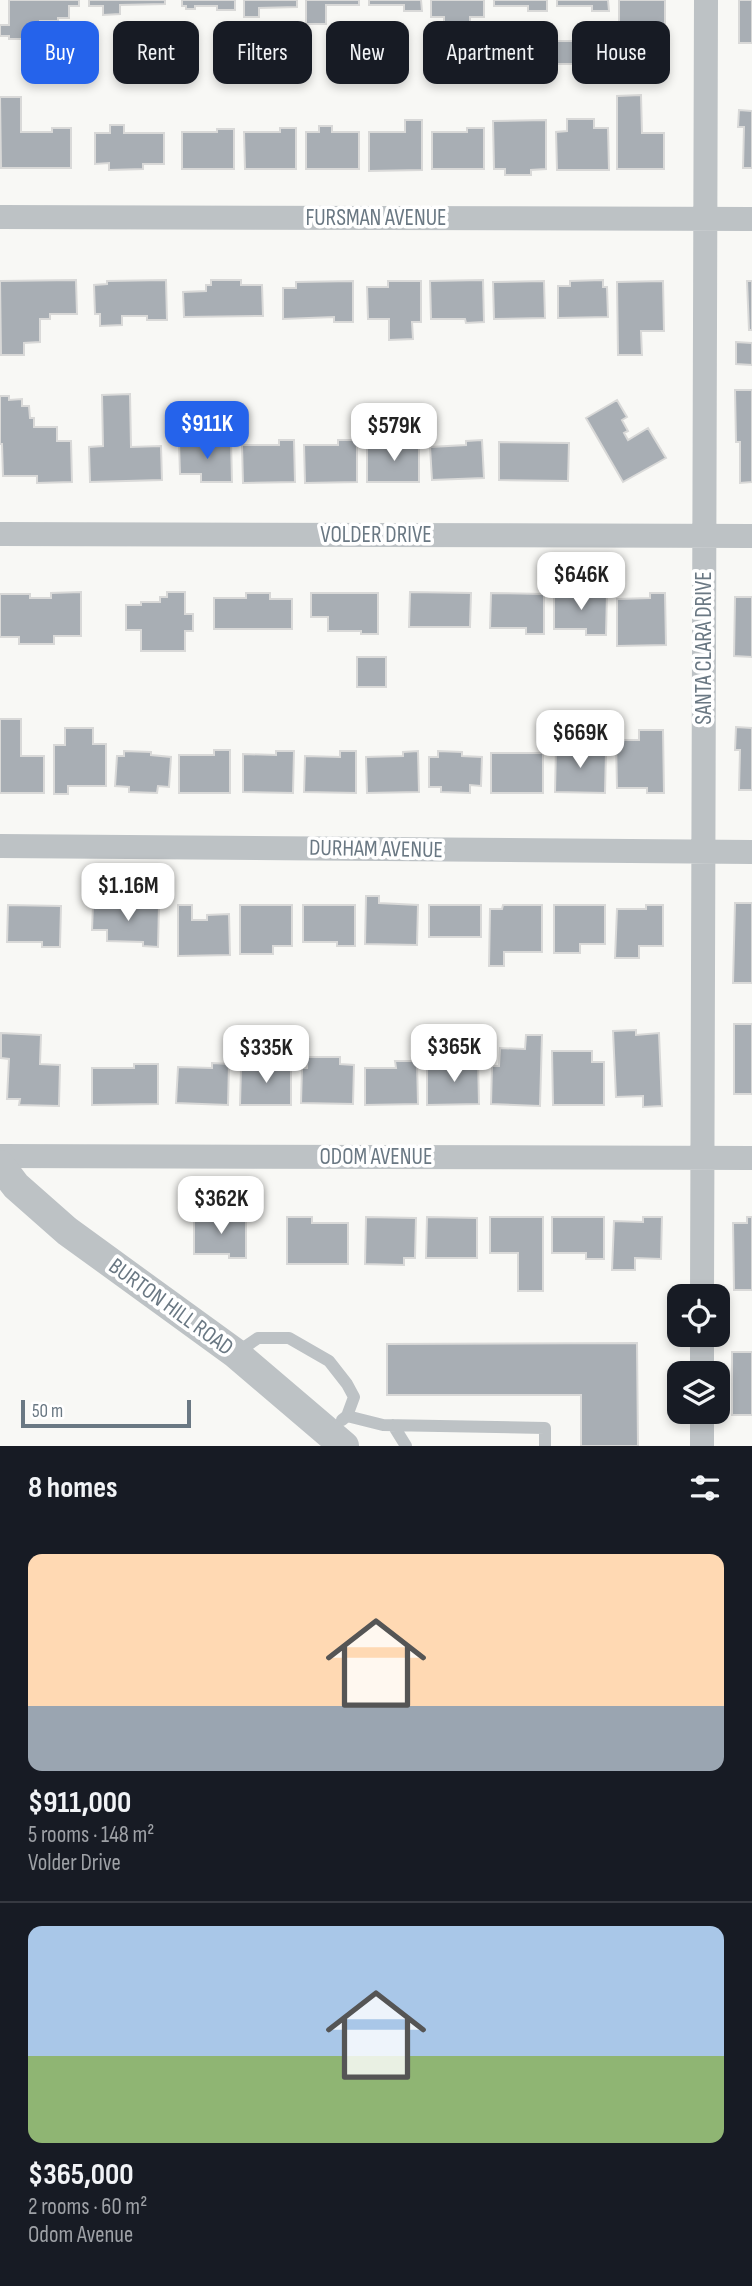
<!DOCTYPE html>
<html lang="en">
<head>
<meta charset="utf-8">
<style>
  :root { --surface:#171b24; --page:#20242c; --text:#f1f3f6; --muted:#9ea1a6; --line:#363941; --accent:#2563eb }
  body { margin:0; font-family:"Sofia Sans Condensed",sans-serif; background:var(--page); color:var(--text); height:100vh; display:flex; flex-direction:column; font-size:26px; white-space:nowrap }
  * { box-sizing:border-box; margin:0 }
  p { font-size:23px; color:var(--muted) }
  .icon { flex:none; width:38px; height:38px; fill:none; stroke:currentColor; stroke-width:2; stroke-linecap:round; stroke-linejoin:round }
  .map { position:relative; height:1446px; overflow:hidden }
  .details { display:flex; flex-direction:column; background:var(--surface); flex:1 }
  .details>* { flex:none }
  .top-card { position:absolute; left:21px; top:21px; width:710px; height:63px; display:flex; gap:14px }
  .tools { position:absolute; left:667px; top:1284px; display:grid; gap:14px }
  .tools a { display:grid; place-items:center; width:63px; height:63px; border-radius:14px; background:var(--surface); box-shadow:0 4px 10px #0003; font-size:35px }
  .scale { position:absolute; left:21px; bottom:18px; width:170px; box-sizing:border-box; padding-left:7px; border:4px solid #6a7883; border-top:0; font-size:19px; line-height:24px; white-space:nowrap; color:#6a7883; -webkit-text-stroke:5px #fff; paint-order:stroke }
  .price { position:absolute; translate:-50% -60px; padding:0 16px; border-radius:14px; background:#fff; color:#222; font-size:23px; line-height:46px; filter:drop-shadow(0 2px 4px #0008) }
  .price::after { content:''; position:absolute; left:50%; top:42px; width:21px; height:16px; margin-left:-10px; background:inherit; clip-path:polygon(0 0,100% 0,50% 100%) }
  .price.active { background:var(--accent); color:#fff }
  ul { padding:0; list-style:none }
  li { display:grid; align-content:center; gap:14px; height:371px; padding:0 28px }
  li+li { border-top:2px solid var(--line) }
  li span { display:grid; place-items:center; height:217px; border-radius:14px; color:#555 }
  li>.icon { margin-inline-start:auto }
  span .icon { width:126px; height:126px; fill:#fffc; stroke-width:1 }
  li b { font-size:30px }
  h2 { display:flex; justify-content:space-between; align-items:center; height:84px; padding:0 28px; font-size:30px }
  .tag { padding:0 24px; border-radius:14px; background:var(--surface); box-shadow:0 4px 10px #0003; font-size:24px; line-height:63px }
  .tag.active { background:var(--accent); color:#fff }
  .map>svg:first-child { display:block }
</style>
</head>
<body>
<div class="map">
<svg width="752" height="1446" viewBox="0 0 752 1446">
  <rect width="100%" height="100%" fill="#f8f8f5"/>
  <path fill="#a8aeb4" stroke="#d9d9d8" stroke-width="2" d="M9,0H79V6H69V18H58V21H40V39H9V36H0V25H9Z
    M89,0H165V4L120,5V14L103,15V6H89Z
    M182,0H235V10H217V6H195V9H186V6H182Z
    M244,0H297V7L259,8V17H244Z
    M306,0H359V5H326V24H306Z
    M369,0H421L422,11H404V5H369Z
    M431,0H484V17H470V29H444V17H431Z
    M494,0H547V11H528V6H494Z
    M557,0H608L609,11H592V6H557Z
    M619,0H665V39H619Z
    M739,0H752V43H739Z
    M553,41H578V64H554Z
    M641,95L642,133H664V169H617V96Z
    M0,97H21V132H52V128H71V168H1Z
    M739,110L752,111V168H743L744,127H738Z
    M567,119H594V128H608L609,170H557L556,132L567,131Z
    M405,120H422V170L369,171V132H405Z
    M546,120V169L531,170V175H505V169H494L493,121Z
    M110,125H124V133H164V164H143V169L109,170V163L95,164V133H110Z
    M319,126H332V132H359V169H306V132H319Z
    M280,128H296V169H245L244,132H280Z
    M467,128H484V169H432V132H467Z
    M217,129H234V169H182V132H217Z
    M76,280L77,314H50V319H40V342L24,343V355H1L0,281Z
    M166,280L167,320H147V316H122V325L100,326V314H95L94,285L107,284V281Z
    M211,280H241V285H262L263,316L184,317L183,292L206,291V285H211Z
    M483,280L484,322L466,323L465,319H431L430,281Z
    M603,280V287H607L608,317L558,318V286H570V281Z
    M353,281V322H334V317L283,319V288H296V282Z
    M388,281H421V322H412L413,339L389,340V319H368L367,287H388Z
    M544,281L545,318L494,319L493,282Z
    M663,281L664,331H641L642,355H618L617,282Z
    M747,281H752V330H749Z
    M736,342L752,343V365L736,364Z
    M735,390H752V482L740,483V442H736Z
    M130,394L131,447L161,446L162,480L90,482L89,447L103,446L102,395Z
    M0,396H9V400L22,399V406H29L30,418H34V427H57V441H71L72,482L37,483V476H3L2,444H0Z
    M617,400L627,417L622,420L628,431L624,433L628,440L648,428L666,458L623,482L586,418Z
    M231,439L232,482H201V474H180L179,443H216V440Z
    M279,440H294L295,482L243,483L242,445H279Z
    M338,440H357V482L305,483L304,445H338Z
    M482,440L484,478L432,480L430,447L466,445V441Z
    M403,441H419V482H367V446H403Z
    M499,442L569,443L568,481L499,480Z
    M81,592V636H54V644H19V637H0V594H30V598H51V593Z
    M167,592H185V614H193V631H185V651H141V630H126V605H141V602H160V597H167Z
    M410,592L471,593L470,627H409Z
    M246,593H270V599H292V629H214V598H246Z
    M311,593H378V634H361V631H328V617H311Z
    M491,593L544,594V634H526V628H490Z
    M554,593H607L606,635H586V629H554Z
    M650,593H665L666,645L617,646V599L650,598Z
    M735,597H752V657L734,656Z
    M357,657H386V687H357Z
    M0,719H21V756H44V793H0Z
    M736,727L752,728V790H739L740,750H735Z
    M65,728H93V744H106V786H68V794H54V745H65Z
    M639,730H663L664,793H647V788H617L616,740H639Z
    M556,746L589,747V752H606L605,793L555,792Z
    M214,750H230V793H179V755H214Z
    M124,751L151,752V755L171,757L169,787L158,786L157,793L129,792V787L115,786L117,756H124Z
    M276,751H294L293,793L243,792V754L276,755Z
    M340,751H356V793L304,792L305,756L340,757Z
    M418,751L419,792L367,793L366,757L403,756V752Z
    M438,751L462,752V756L482,757L481,786L470,785V793L441,792V787H429V757H438Z
    M491,753H543V793H491Z
    M366,896H379V903L418,905L417,945L365,944Z
    M735,903H752V983H733Z
    M93,904L159,905L158,947L143,946V942L107,941V930H92Z
    M8,905L61,906L60,947H42V942H7Z
    M178,905H192V920H207V915L229,914L230,955L178,956Z
    M240,905H292V946H273V954H240Z
    M303,905H355V946H337V942H303Z
    M429,905H481V937H429Z
    M503,905H542V952H504V966H489L490,909H502Z
    M554,905H605V944H580V953H554Z
    M646,905H663V946H639V958H615L617,909H646Z
    M734,1024H752V1094H734Z
    M636,1030V1035L659,1033L662,1106L643,1107V1096L616,1097L613,1031Z
    M1,1033L41,1035L40,1064L60,1065L59,1106L19,1105L20,1099H7L9,1059L1,1058Z
    M526,1035H542L540,1106L491,1104L492,1066H499L500,1048L525,1049Z
    M552,1051H592V1062H604V1105H553Z
    M307,1057H340V1064L354,1065L353,1104L301,1103L302,1068H307Z
    M461,1058H478L479,1104L427,1105V1068H461Z
    M395,1061H417L418,1104L365,1105V1068H396Z
    M212,1063L229,1064L228,1105L176,1103L178,1067L212,1068Z
    M274,1063L291,1064V1105H240L241,1067H274Z
    M134,1064H158V1104L92,1105V1068H134Z
    M194,1217H246V1258H229V1254H194Z
    M287,1217H312V1223H348V1264H287Z
    M366,1217L416,1218L415,1258H404V1265L365,1264Z
    M427,1217L477,1218V1258H426Z
    M490,1217H543V1291H518V1253H490Z
    M552,1217H604V1259H586V1253H552Z
    M643,1217H662L661,1259L635,1258V1270H612L614,1221L643,1222Z
    M747,1217H752V1290H734L733,1223H747Z
    M637,1343L638,1446H581V1395H387V1344Z
    M732,1352H752V1415H732Z"/>
  <g fill="none" stroke-linecap="round" stroke-linejoin="round">
    <path stroke="#bdc2c5" stroke-width="12" d="M236,1353L258,1338H289L329,1361L347,1384L354,1397L347,1416L342,1420
      M347,1416L383,1425L545,1428V1446
      M393,1425L406,1446"/>
    <path stroke="#bdc2c5" stroke-width="24" d="M0,217L752,219
      M0,534L752,536
      M0,846L752,852
      M0,1156L752,1158
      M702,1297L706,0
      M702,1374V1335
      M702,1446V1412"/>
    <path stroke="#bdc2c5" stroke-width="30" d="M0,1165L16,1186L67,1231L235,1353L344,1446"/>
  </g>
  <g text-anchor="middle" dominant-baseline="central" stroke-width="7" stroke-linejoin="round" paint-order="stroke">
    <g font-size="23" fill="#6a7883" stroke="#fff">
      <text x="376" y="218">FURSMAN AVENUE</text>
      <text x="376" y="535">VOLDER DRIVE</text>
      <text transform="translate(704 648) rotate(-90)">SANTA CLARA DRIVE</text>
      <text transform="translate(376 849) rotate(1)">DURHAM AVENUE</text>
      <text x="376" y="1157">ODOM AVENUE</text>
      <text transform="translate(171 1307) rotate(36)">BURTON HILL ROAD</text>
    </g>
  </g>
</svg>
<div class="tools">
<a><svg class="icon" aria-label="locate" viewBox="0 0 24 24"><circle cx="12" cy="12" r="6"/><path d="M12 2v4M12 18v4M2 12h4M18 12h4"/></svg></a>
<a><svg class="icon" aria-label="layers" viewBox="0 0 24 24"><path d="M12 4l9 5-9 5-9-5zM3 14l9 5 9-5"/></svg></a>
</div>
<div class="scale">50 m</div>
<b class="price active" style="left:207px;top:461px">$911K</b>
<b class="price" style="left:394px;top:463px">$579K</b>
<b class="price" style="left:581px;top:612px">$646K</b>
<b class="price" style="left:580px;top:770px">$669K</b>
<b class="price" style="left:128px;top:923px">$1.16M</b>
<b class="price" style="left:454px;top:1084px">$365K</b>
<b class="price" style="left:266px;top:1085px">$335K</b>
<b class="price" style="left:221px;top:1236px">$362K</b>
<div class="top-card">
<a class="tag active">Buy</a>
<a class="tag">Rent</a>
<a class="tag">Filters</a>
<a class="tag">New</a>
<a class="tag">Apartment</a>
<a class="tag">House</a>
</div>
</div>
<section class="details">
<h2>8 homes<svg class="icon" aria-label="filters" viewBox="0 0 24 24"><path d="M4 7h16M4 17h16"/><circle cx="9" cy="7" r="2"/><circle cx="15" cy="17" r="2"/></svg></h2>
<ul>
<li><span style="background:linear-gradient(#ffd9b3 70%,#9aa5b1 0)"><svg class="icon" aria-label="home" viewBox="0 0 24 24"><path d="M3 11l9-7 9 7M6 9v11h12V9"/></svg></span><div><b>$911,000</b><p>5 rooms · 148 m²</p><p>Volder Drive</p></div></li>
<li><span style="background:linear-gradient(#a9c7e8 60%,#8fb573 0)"><svg class="icon" aria-label="home" viewBox="0 0 24 24"><path d="M3 11l9-7 9 7M6 9v11h12V9"/></svg></span><div><b>$365,000</b><p>2 rooms · 60 m²</p><p>Odom Avenue</p></div></li>
</ul>
</section>
</body>
</html>
